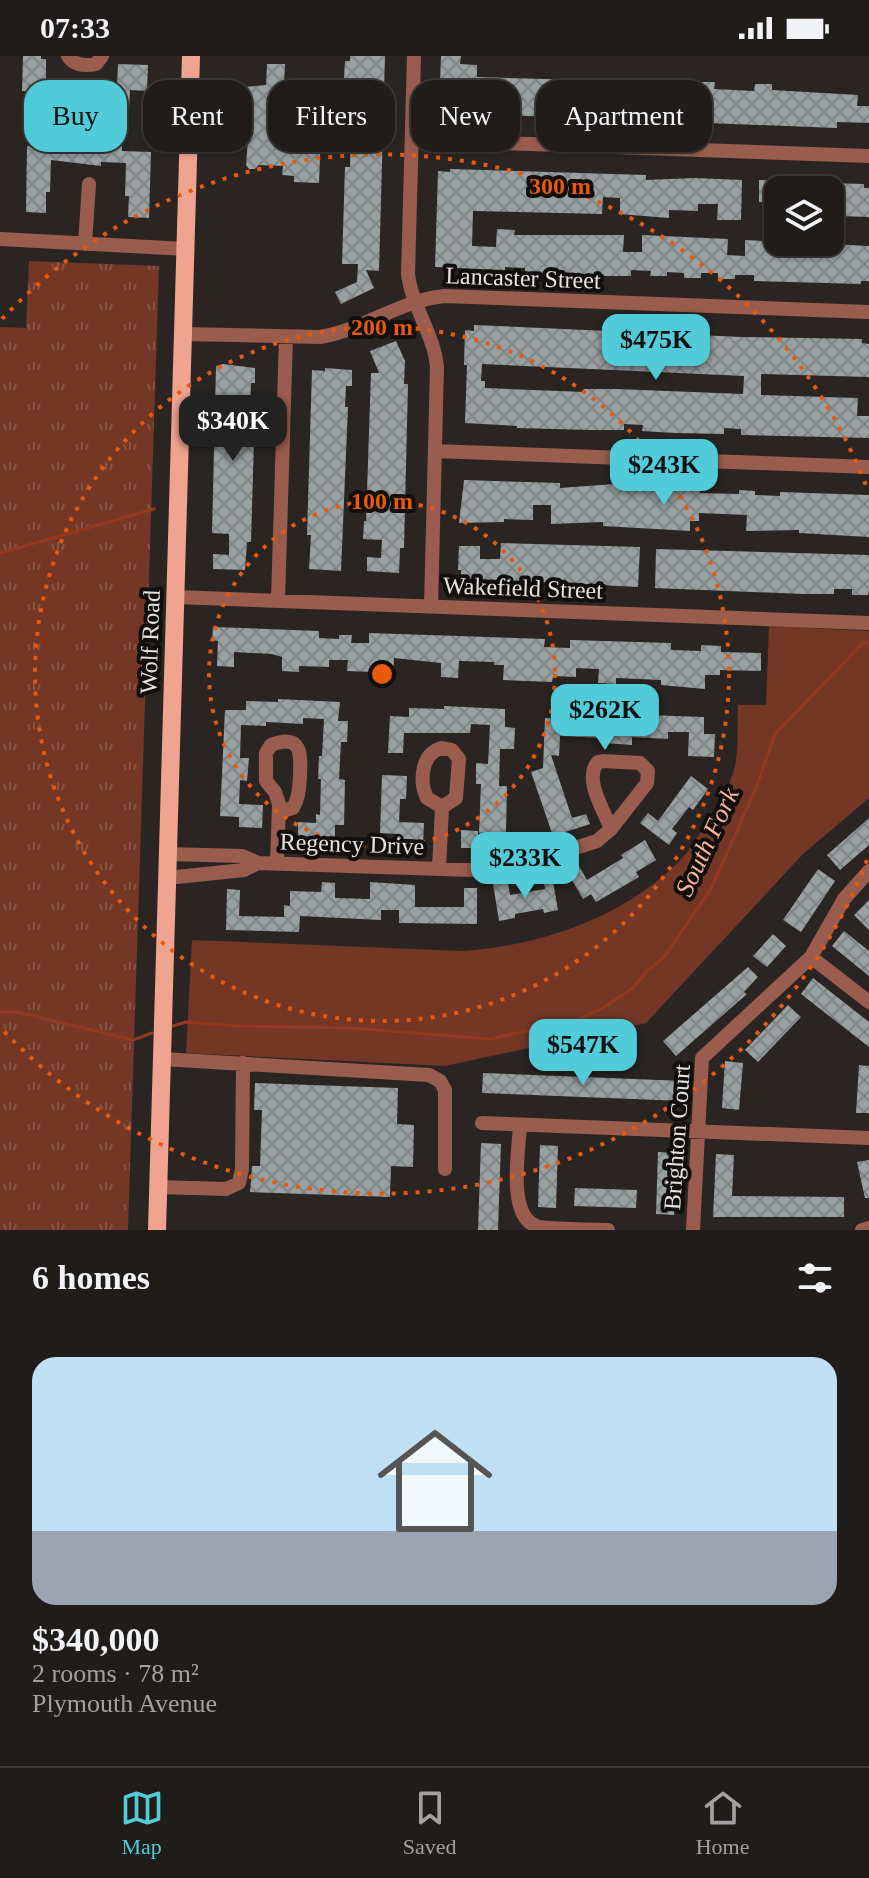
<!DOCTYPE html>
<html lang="en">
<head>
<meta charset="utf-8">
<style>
  :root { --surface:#201c1a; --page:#2d2927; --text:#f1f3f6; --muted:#a2a1a2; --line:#3d3a39; --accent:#52cbd8 }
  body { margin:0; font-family:Georgia,serif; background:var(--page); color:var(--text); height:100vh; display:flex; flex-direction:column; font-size:30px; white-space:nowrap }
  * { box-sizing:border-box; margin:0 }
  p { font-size:26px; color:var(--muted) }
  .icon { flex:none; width:44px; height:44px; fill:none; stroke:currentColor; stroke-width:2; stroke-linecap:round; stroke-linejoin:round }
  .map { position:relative; height:1174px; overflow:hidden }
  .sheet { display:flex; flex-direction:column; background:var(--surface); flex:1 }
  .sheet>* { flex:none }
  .guide { position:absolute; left:24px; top:24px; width:822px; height:72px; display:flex; gap:16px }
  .buttons { position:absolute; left:764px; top:120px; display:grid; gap:16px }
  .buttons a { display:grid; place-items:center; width:80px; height:80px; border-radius:16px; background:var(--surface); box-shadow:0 2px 6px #0004,0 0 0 2px var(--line); font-size:40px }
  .price { position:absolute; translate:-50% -68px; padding:0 18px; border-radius:16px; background:var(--accent); color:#111; font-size:26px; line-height:52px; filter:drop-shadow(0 2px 4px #0008) }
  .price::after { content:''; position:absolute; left:50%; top:48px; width:24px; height:18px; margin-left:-12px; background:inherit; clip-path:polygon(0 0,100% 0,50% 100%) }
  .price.on { background:#222; color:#fff }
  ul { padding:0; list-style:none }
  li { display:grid; align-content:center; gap:16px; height:424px; padding:0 32px }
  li+li { border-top:2px solid var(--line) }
  li span { display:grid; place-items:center; height:248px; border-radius:24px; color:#555 }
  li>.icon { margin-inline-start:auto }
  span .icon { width:144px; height:144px; fill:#fffc; stroke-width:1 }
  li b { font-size:34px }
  h2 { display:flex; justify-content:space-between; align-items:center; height:96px; padding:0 32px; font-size:34px }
  .chip { padding:0 28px; border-radius:24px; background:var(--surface); box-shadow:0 2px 6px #0004,0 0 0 2px var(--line); font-size:28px; line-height:72px }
  .chip.on { background:var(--accent); color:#111 }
  .status { display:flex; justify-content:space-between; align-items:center; height:56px; padding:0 40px; background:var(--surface); direction:ltr }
  .status svg { height:22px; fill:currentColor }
  .dock { display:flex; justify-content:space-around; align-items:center; height:112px; border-top:2px solid var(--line); background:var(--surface); font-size:22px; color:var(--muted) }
  .dock a { display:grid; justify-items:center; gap:4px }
  .dock .on { color:var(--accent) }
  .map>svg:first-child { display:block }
</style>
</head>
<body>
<div class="status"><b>07:33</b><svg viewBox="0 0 49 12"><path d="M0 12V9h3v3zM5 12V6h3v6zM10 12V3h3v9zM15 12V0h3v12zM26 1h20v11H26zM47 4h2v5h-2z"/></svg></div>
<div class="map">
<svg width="869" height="1174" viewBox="0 0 869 1174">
  <defs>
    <pattern id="park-tufts" width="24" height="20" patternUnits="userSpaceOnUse" patternTransform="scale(2)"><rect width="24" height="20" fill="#743726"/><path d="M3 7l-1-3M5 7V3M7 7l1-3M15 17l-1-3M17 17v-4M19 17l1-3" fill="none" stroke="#885445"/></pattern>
    <pattern id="building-cross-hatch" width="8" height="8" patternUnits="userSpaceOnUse" patternTransform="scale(2)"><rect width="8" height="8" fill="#98a0a1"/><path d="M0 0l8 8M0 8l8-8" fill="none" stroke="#7f8485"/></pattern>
  </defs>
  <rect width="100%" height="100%" fill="#2a2523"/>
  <path fill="#743726" d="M769,570L869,575V742L803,798L646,967L445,1010L186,997L192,884L462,895C536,890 614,865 670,814C687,800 699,779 711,760C720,746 731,727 735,710C739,691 737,669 738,649H766Z"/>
  <path fill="url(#park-tufts)" d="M29,205L159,210L128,1174H0V271L26,272Z"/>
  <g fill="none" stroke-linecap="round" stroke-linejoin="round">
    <path stroke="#933920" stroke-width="3" d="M0,497L154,453
      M0,956H17L133,984L152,977
      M173,970L186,966L239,970L351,972L490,983L576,964L603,952L633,932L648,914L664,901L711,833L756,732L775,678L864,586L869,587"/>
  </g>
  <path fill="url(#building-cross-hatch)" fill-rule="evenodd" d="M23,0H41V3H46V24L84,28L117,29L118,8L148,9L147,35L130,34L129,53H40V36L22,35Z
    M350,0H385L379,215L366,214L374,232L341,248L335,236L357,226L358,208H342L345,111H350L351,76H346L351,23H344L345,5H350Z
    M441,0H461L460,8L477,9V21L580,24V22H598V25L696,28L697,26H715L714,33L754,35L755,28H772V34L858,39L857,50H869V67L837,66V72L501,59V55L492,54L444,57L439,55Z
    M267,8H285L284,29L317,30V47L322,48L319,127L294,126V120L282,119L283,110L259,109L255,113H249L246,109L249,70H241L244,31L266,29Z
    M56,84L122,87V95L151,96L149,162L128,161L129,140H125L126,107L101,106V110L51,104L50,136H46V157L26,156L27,90L56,91Z
    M450,113L646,119V124L695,122L742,124L741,164H717L718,148H698V155L669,154V162L620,158V142L603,141L602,158L473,155L472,190L496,191L497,173L515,174L514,179H624L623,196H642V179L728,183L727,199L745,200V184L869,190V225H861V228L754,225V219H735V223H718V217H701V222H684V217L667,216V220H650L651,215L631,214V220H584V218L525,217V212L505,211V214L435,211L438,115L450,116Z
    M759,124L806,125L808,134H776V147L759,146Z
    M830,127L864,128V132H869V161L837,160L838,151L830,150Z
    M474,269L742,281L862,283V287L869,288V321L761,318V339L858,342L857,360H869V382L741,379V373L724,372V378L675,377L642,375L643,369L624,368V374H591L517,372V370L465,367L467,309H464L465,274L474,275ZM482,308L744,320L743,338L617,333H584V336L485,332V325H481Z
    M396,285L405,305L404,328H408L404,492H400L399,517L367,515V501L381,502L382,484L363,483L364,465H366L371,317H379L370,295Z
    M223,308L255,312V327H251L250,350H255L251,486H247L245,514L213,513V498L229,499V478L212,477L216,310Z
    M325,312L352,314V330H346L345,351H348L341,515L309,513L311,479H307L312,314L325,315Z
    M464,424L560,427V432L614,428L700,433V437L739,438V434L755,435V439L780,440V436L869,439V481L799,477V474L746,475L747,459L699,457V465H690V475L603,470V466L551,468V449H533V464L504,463V466L459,467Z
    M501,487L640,491L638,531L461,522V514H458L459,490H480V503H500Z
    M656,493L869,499V534L868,539H852V533H834V538H803L655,532Z
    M213,571L319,575V582L339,583V579H352L351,587H369V577L545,583L544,591L570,592V584L671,587V594L701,595V589L721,590V596L761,597V615L720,614V619H705V633L661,629V624L616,622V628L598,627L599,613L576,612V621L553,620L552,626L503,624L504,609H494V606L459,605L458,622L441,621V607L394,602L393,623L376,622V616L347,615L348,604H329V611L299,610V616L282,615V601L272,598L234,596V611L217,610L218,585L212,584Z
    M278,643L340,646L338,665H348L347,686H341L339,723L345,724L344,769H335V784L298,782V766L316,767V758L320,759L321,723H318L319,700H322L324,663L303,662V668L266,666V670L241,669L240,702H249L247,725L240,724L239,748L263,749L262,772L239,771V761L220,760L225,654H246V645L278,646Z
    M444,650L505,653V671L515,672L514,693H500L499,730H507L506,776H495L494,801L489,802L485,776L479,777L481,728H476V707L488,708L490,669L471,668L470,677H404L403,697H388L390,660L409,661V652L444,653Z
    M566,655L611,657L610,664L646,665L647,659L704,661V678H715L714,701L688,700L689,676H668V683L632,681V689L605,687V682L560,680L559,700L551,699L572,762L586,758L590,768L553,780L531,716L543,712L545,662L566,663Z
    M382,719L407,720L406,743H400L399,766L424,767L423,788L397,787L398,778L380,777Z
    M691,720L708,733L693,754L689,751L672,773L677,777L669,789L640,767L648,757L658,765Z
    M869,762V789L840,814L827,799Z
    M461,774L478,775V792H461Z
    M645,784L656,804L636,816L639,821L596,846L591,838L583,843L568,817L579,810L587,824L623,802L621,799Z
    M818,813L835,825L801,876L783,864Z
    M552,820L558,854L544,857L543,853L515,858V862L499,865L493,828L508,826L510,839L545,833L543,821Z
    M322,826L335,827V842L370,843V826L415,829V851H464V832H477V868L399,867V854H381V864L300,860L299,876L226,874L227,833L240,834L239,860L284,861V849L290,850V835L321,836Z
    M869,844V874L854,859Z
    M844,875L869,895V920L832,890Z
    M773,878L786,890L767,911L753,900Z
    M748,911L758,921L744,936L747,938L676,1000L663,985Z
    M813,922L869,966V991L801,938Z
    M788,949L801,961L758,1006L745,994Z
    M725,1005L743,1007L739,1054L722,1052Z
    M859,1009L869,1010V1057H856Z
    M483,1017L684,1025L683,1045L482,1037Z
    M255,1027L398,1032L397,1068L414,1069L413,1111L391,1110L390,1141L250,1136L252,1110H260L262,1054H254Z
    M481,1087L501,1088L498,1174H478Z
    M540,1089L558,1090L556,1152L538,1151Z
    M658,1096L676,1097L674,1159L656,1158Z
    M716,1098L734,1099L732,1140L844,1141V1161H713Z
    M869,1104V1142H865L857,1106Z
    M575,1132L637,1134L636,1152L574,1150Z"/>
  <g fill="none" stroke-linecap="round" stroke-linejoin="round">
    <path stroke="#9a5d4d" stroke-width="14" d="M68,0C74,10 86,10 96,8L102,0
      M414,0L408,218C412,251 434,278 437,311L431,550
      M413,84L869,100
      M0,183L186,193
      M85,188L89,128
      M183,278L320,281C364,274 400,244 445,240L869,256
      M435,395L869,411
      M175,541L869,567
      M278,544L286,281
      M442,692L452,694L459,703L456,742L442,751L427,742C419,726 421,697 442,692Z
      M168,798L242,800L258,807L472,814L532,806L597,785L611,773L647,727L648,715L640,707L603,705L598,706C583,723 604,754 611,773
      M277,808L279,748L275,736L266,725V697L271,689C302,677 301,698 300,721C299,732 299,742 293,752L279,756
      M439,813L442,751
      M167,822L244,814L258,807
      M811,901L869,946
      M162,1003L429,1019L440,1025L445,1034V1113
      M482,1067L869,1082
      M520,1069C519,1095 506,1163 539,1171C561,1174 587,1173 608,1174
      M158,1131L226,1133L239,1127L242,1113L243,1007
      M693,1174L702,1002L811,901L844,843L869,815
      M862,1174L869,1172"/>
    <path stroke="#f0a48f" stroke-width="18" d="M157,1174L191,0"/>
  </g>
  <g fill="none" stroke="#e8590c" stroke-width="4" stroke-dasharray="4 8">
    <circle cx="382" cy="618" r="173"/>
    <circle cx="382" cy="618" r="347"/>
    <path d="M867 804A520 520 0 0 1 2 973M2 263A520 520 0 0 1 867 432"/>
  </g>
  <g text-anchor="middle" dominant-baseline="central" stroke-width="8" stroke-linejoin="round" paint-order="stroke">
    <g font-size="24" fill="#e6e2e1" stroke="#110f0e">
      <text transform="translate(523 222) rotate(2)">Lancaster Street</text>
      <text transform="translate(523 532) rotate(2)">Wakefield Street</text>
      <text transform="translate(150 586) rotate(-88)">Wolf Road</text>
      <text transform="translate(352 788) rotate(2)">Regency Drive</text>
      <text transform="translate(677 1081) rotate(-86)">Brighton Court</text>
    </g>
    <g font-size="26" font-style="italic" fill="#fdb09b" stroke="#110f0e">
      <text transform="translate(707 786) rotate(-65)">South Fork</text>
    </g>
  </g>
  <circle cx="382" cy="618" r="12" fill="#e8590c" stroke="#110f0e" stroke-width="4"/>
  <g font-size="24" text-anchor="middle" font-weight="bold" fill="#e8590c" stroke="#110f0e" stroke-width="8" stroke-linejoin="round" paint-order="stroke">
    <text x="560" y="138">300 m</text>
    <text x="382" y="279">200 m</text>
    <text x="382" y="453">100 m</text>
  </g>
</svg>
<div class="buttons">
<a><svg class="icon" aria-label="layers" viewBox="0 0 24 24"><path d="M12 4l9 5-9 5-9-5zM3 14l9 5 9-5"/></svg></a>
</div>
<b class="price" style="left:656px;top:326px">$475K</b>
<b class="price on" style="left:233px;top:407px">$340K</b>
<b class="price" style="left:664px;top:451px">$243K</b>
<b class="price" style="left:605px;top:696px">$262K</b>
<b class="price" style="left:525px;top:844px">$233K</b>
<b class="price" style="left:583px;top:1031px">$547K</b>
<div class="guide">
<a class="chip on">Buy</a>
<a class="chip">Rent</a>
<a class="chip">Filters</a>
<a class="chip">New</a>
<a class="chip">Apartment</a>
</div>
</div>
<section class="sheet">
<h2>6 homes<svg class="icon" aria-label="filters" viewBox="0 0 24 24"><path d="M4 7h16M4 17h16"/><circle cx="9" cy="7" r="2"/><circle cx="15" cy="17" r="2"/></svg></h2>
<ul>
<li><span style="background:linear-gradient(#bfe0f5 70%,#9aa5b1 0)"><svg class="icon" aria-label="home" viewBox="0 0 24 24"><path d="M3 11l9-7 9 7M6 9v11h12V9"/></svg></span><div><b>$340,000</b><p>2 rooms · 78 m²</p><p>Plymouth Avenue</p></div></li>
</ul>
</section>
<nav class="dock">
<a class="on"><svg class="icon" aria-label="map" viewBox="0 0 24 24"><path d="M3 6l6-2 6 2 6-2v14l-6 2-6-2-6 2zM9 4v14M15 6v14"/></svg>Map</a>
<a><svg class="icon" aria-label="saved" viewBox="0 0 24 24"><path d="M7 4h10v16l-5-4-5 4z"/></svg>Saved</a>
<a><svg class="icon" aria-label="home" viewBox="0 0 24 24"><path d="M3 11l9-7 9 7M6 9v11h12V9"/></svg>Home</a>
</nav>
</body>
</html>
